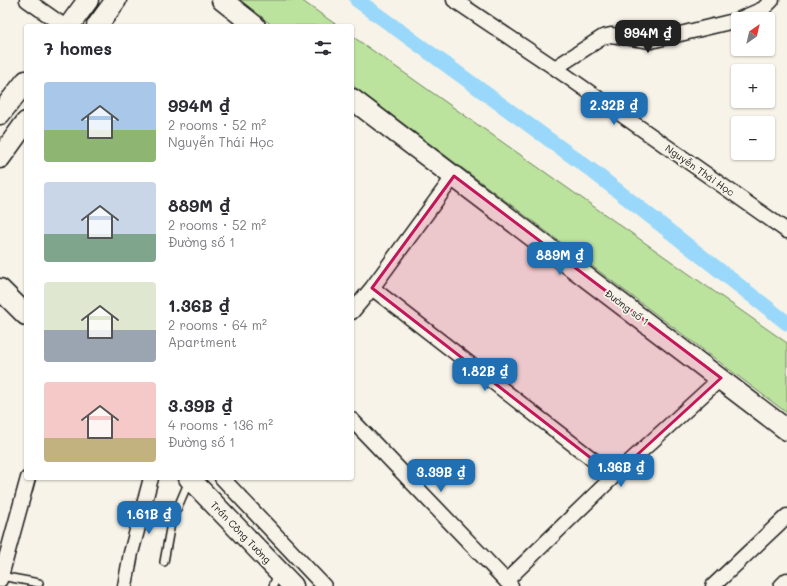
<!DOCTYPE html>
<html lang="en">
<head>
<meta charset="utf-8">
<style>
  :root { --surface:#fff; --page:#f7f7f7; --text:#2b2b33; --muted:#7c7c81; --accent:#1f6fb2 }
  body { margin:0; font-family:Mali,sans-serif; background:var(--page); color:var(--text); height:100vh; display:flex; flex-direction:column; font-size:15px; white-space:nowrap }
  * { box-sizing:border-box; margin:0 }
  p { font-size:13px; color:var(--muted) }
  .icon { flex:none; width:22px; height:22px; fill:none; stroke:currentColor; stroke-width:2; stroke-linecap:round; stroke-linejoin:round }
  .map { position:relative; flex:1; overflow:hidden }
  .details { position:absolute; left:24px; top:24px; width:330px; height:456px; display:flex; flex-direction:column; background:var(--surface); border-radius:4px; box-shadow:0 1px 3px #0004 }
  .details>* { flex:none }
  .needle { width:26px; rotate:34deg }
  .buttons { position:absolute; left:731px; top:12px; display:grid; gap:8px }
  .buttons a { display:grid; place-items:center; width:44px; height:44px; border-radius:4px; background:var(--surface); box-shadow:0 1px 3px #0004; font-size:20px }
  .price { position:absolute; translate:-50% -34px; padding:0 9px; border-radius:8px; background:var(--accent); color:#fff; font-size:13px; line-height:26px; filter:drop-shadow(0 1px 2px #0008) }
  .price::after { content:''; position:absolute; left:50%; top:24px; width:12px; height:9px; margin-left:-6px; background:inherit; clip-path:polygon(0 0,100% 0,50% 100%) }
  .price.current { background:#222; color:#fff }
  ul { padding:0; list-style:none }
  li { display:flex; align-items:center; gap:12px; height:100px; padding:0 20px }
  li span { display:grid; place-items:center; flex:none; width:112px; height:80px; border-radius:4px; color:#555 }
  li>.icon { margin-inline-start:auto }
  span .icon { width:48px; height:48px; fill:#fffc; stroke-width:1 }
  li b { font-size:17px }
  h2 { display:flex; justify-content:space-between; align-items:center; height:48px; padding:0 20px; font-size:17px }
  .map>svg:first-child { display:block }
</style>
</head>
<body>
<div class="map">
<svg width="787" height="586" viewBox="0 0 787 586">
  <rect width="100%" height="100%" fill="#f7f3e8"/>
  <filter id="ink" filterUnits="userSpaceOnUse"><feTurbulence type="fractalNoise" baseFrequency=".025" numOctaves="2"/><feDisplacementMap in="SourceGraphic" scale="8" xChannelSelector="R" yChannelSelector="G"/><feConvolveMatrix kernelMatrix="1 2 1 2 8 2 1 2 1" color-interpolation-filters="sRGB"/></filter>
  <g filter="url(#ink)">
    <path fill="#bce39e" stroke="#6c805d" d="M239,0H301L338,26H273Z
      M352,36L787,343V413L352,85Z"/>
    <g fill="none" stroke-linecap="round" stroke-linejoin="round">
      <path stroke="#99d8fa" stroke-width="15" d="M357,0L591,170L787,323"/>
      <g stroke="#1c1c1c" stroke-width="10">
        <path id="lane" d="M164,562L171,523L189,481
          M1,576L39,583
          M273,586L278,573"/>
      </g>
      <g stroke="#1c1c1c" stroke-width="17">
        <path id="street" d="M27,0L64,26
          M454,0L555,68L787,231
          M740,19L763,9L772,0
          M555,68L603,37L611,35L651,41L738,20
          M372,288L614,476
          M352,312L372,288L454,176
          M352,420L511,586
          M222,478L324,586
          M0,580L28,478
          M506,581L614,476L721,378
          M125,586L131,553L151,478
          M713,586L787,516
          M781,586L787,580"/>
      </g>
      <g stroke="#1c1c1c" stroke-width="23">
        <path id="secondary" d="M222,0L255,26
          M69,26L88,0
          M97,26L116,0
          M352,99L787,430
          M0,114L26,81
          M0,158L26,122
          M0,289L26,315
          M189,478L293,586"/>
      </g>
      <use href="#lane" stroke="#f7f3e8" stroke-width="7"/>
      <use href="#street" stroke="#f7f3e8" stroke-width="14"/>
      <use href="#secondary" stroke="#f7f3e8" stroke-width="20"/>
    </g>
  </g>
  <path fill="#c2185b" fill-opacity="0.2" stroke="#c2185b" stroke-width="3" stroke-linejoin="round" d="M454,176L721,378L614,476L372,288Z"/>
  <g text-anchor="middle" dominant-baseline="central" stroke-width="3.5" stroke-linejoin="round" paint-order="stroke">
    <g font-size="10" fill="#1c1c1c" stroke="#f7f3e8">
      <text transform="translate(700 170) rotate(35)">Nguyễn Thái Học</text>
      <text transform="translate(627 307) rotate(37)">Đường số 1</text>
      <text transform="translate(241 532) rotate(46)">Trần Công Tường</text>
    </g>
  </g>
</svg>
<div class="buttons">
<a><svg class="needle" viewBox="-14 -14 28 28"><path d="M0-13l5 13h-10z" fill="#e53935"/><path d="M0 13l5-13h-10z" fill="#7c7c81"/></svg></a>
<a>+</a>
<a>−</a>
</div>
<b class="price current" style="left:648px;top:54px">994M ₫</b>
<b class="price" style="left:614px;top:126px">2.32B ₫</b>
<b class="price" style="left:560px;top:276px">889M ₫</b>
<b class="price" style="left:485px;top:392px">1.82B ₫</b>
<b class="price" style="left:621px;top:488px">1.36B ₫</b>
<b class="price" style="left:441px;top:493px">3.39B ₫</b>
<b class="price" style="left:149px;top:535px">1.61B ₫</b>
<section class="details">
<h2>7 homes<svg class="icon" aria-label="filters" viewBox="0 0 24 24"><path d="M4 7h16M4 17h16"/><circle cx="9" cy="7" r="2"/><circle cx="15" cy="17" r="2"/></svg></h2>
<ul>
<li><span style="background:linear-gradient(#a9c7e8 60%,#8fb573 0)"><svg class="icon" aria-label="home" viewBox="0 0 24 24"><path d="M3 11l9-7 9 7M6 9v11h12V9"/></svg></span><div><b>994M ₫</b><p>2 rooms · 52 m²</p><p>Nguyễn Thái Học</p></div></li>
<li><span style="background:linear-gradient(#c9d6e8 65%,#7fa58c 0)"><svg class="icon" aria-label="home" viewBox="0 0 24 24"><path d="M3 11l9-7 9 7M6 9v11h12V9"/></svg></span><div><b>889M ₫</b><p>2 rooms · 52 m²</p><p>Đường số 1</p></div></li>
<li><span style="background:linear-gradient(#dfe7d0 60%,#9aa5b1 0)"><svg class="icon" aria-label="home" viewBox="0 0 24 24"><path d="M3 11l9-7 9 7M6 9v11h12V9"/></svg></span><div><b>1.36B ₫</b><p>2 rooms · 64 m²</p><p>Apartment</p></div></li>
<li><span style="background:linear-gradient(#f6c9c9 70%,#c2b280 0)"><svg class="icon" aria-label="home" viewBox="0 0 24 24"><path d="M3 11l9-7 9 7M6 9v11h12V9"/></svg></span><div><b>3.39B ₫</b><p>4 rooms · 136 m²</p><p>Đường số 1</p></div></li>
</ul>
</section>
</div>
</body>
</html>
